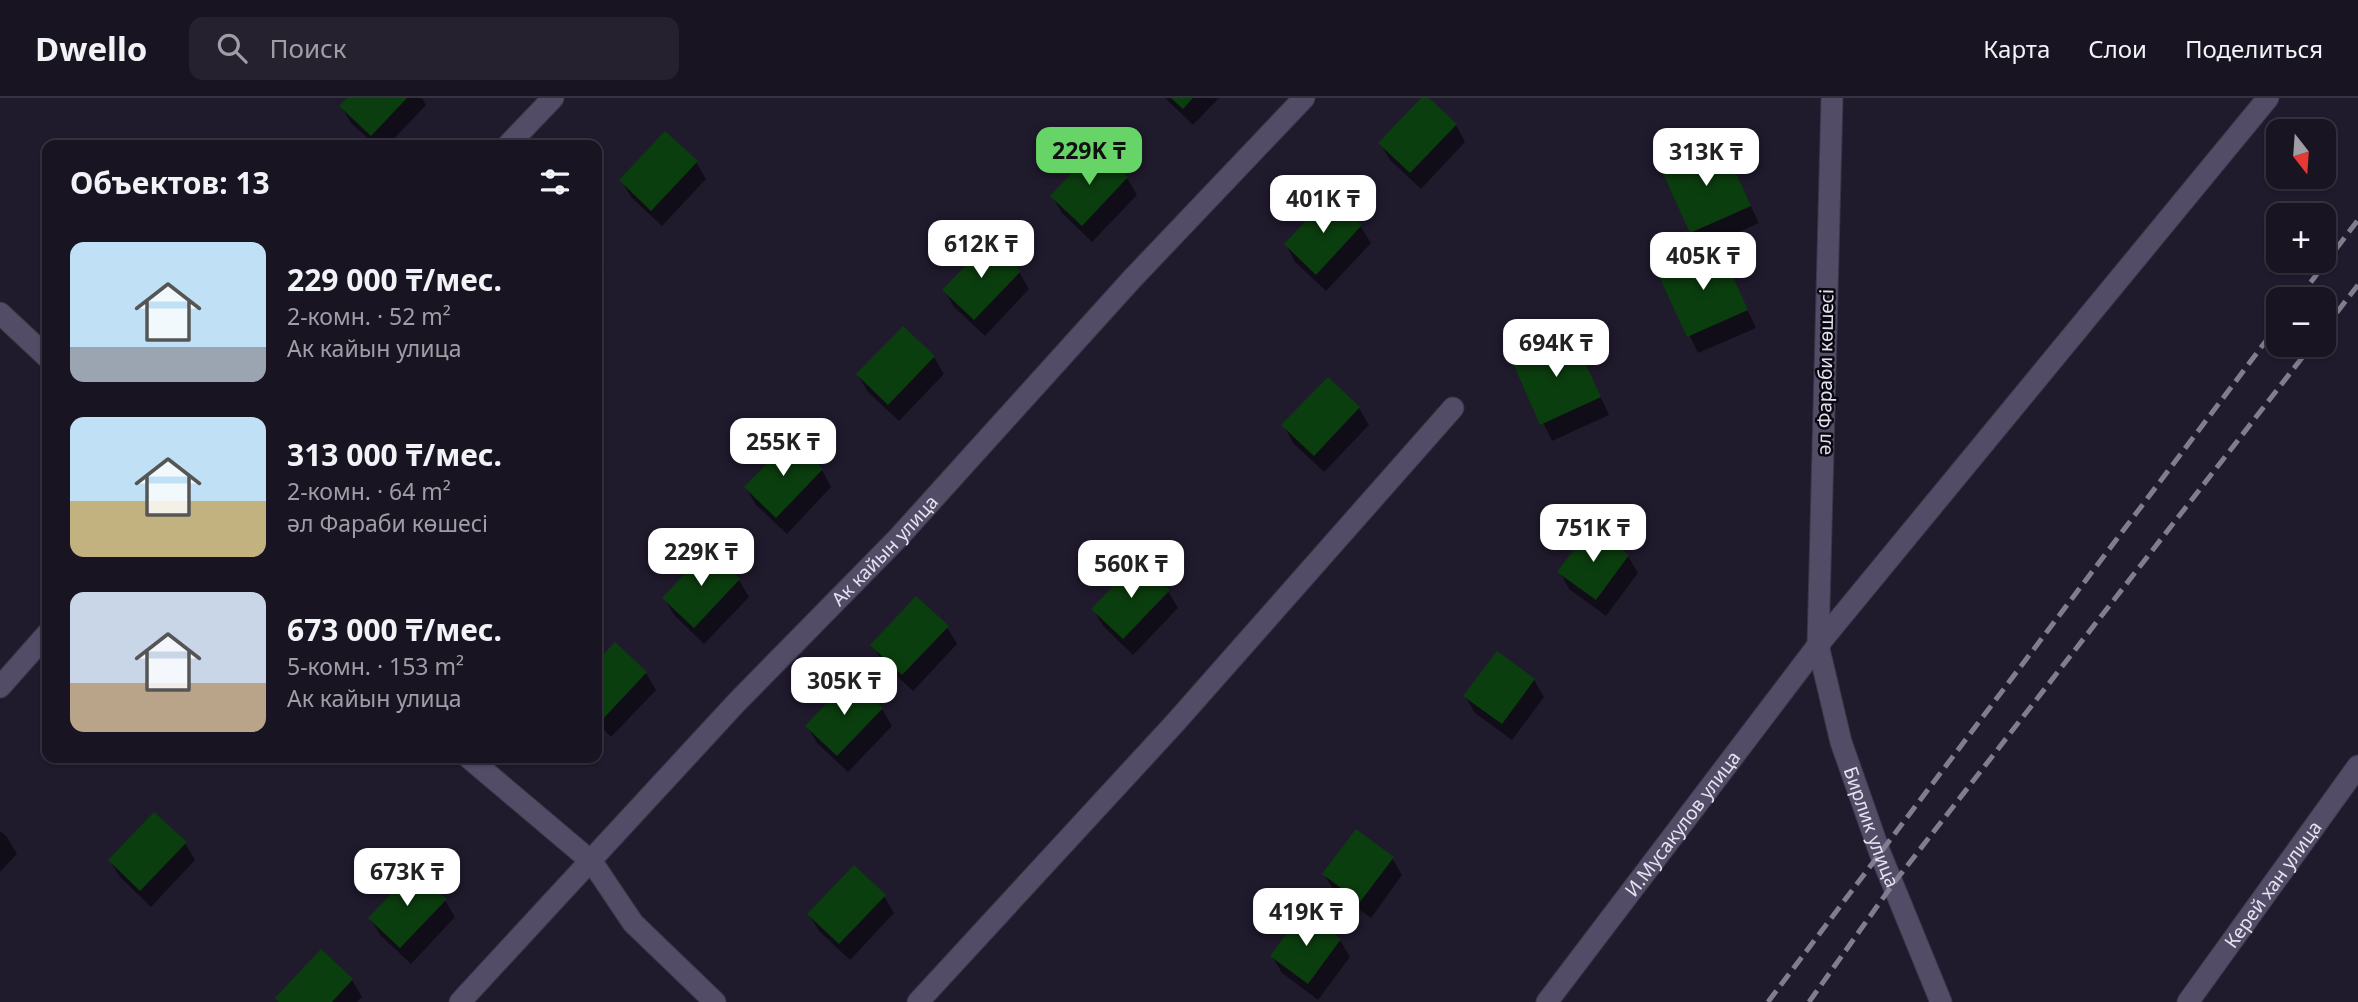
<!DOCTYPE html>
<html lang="ru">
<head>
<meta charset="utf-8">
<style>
  :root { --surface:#181422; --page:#25212f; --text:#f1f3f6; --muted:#9f9ea5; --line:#363340; --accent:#66d466 }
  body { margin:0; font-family:"Noto Sans",sans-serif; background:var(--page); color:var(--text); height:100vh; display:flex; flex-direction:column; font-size:26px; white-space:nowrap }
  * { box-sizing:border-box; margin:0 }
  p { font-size:23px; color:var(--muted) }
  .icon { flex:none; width:38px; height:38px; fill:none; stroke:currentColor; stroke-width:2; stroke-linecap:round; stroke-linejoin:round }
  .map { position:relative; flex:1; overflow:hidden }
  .side { position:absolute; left:42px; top:42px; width:560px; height:623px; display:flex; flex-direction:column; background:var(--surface); border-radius:14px; box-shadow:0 2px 5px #0004,0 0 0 2px var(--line) }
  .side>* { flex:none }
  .needle { width:46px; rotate:163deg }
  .tools { position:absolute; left:2266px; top:21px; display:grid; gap:14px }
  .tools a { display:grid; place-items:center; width:70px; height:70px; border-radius:14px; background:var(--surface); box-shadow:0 2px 5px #0004,0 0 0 2px var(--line); font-size:35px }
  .price { position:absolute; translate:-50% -60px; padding:0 16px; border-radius:14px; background:#fff; color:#222; font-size:23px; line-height:46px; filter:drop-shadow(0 2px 4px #0008) }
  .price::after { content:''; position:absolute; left:50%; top:42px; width:21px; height:16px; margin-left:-10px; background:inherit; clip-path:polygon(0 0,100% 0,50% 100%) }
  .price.on { background:var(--accent); color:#111 }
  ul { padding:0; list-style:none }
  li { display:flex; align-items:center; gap:21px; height:175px; padding:0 28px }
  li span { display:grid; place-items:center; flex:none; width:196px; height:140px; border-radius:14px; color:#555 }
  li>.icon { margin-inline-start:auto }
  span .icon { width:84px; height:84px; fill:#fffc; stroke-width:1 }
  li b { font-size:30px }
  h2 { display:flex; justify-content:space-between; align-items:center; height:84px; padding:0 28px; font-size:30px }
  header { display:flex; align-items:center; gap:42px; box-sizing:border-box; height:98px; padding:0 35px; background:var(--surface); border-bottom:2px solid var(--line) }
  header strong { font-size:33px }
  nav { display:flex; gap:38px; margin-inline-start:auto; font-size:24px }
  .search { width:490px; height:63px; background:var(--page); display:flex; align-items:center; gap:18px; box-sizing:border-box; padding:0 24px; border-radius:14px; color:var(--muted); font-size:26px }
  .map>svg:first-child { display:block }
</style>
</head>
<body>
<header>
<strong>Dwello</strong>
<div class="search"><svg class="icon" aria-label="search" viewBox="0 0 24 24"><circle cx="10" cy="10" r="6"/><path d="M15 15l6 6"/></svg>Поиск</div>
<nav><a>Карта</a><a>Слои</a><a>Поделиться</a></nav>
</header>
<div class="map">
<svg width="2358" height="904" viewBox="0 0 2358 904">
  <rect width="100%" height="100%" fill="#201a2d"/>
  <path fill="#0007" d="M349,0H422L426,7L388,47H375L351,25L341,8Z
    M1165,0H1219L1193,27Z
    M1423,0H1427L1456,27L1465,44L1421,91L1390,62L1380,45Z
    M1721,46L1759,125L1701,151L1691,134Z
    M696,64L706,81L662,128L631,99L621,82Z
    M1127,80L1137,97L1092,144L1062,115L1052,98Z
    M1330,99L1361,129L1371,145L1326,193L1295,164L1286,147Z
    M1718,150L1756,230L1698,255L1660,177Z
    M597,155L605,170L597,178Z
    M1019,174L1029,191L985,238L954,209L944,192Z
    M1572,238L1609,317L1552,343L1514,264Z
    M934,259L944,276L899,323L868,294L858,277Z
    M1328,281L1359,310L1369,327L1324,374L1293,345L1284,328Z
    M822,372L831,389L787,436L756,407L746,390Z
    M1628,458L1638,475L1606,518L1569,491L1560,474Z
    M739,482L749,499L704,546L674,517L664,500Z
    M1168,493L1178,510L1133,557L1103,528L1093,511Z
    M947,529L957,546L913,593L882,564L873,547Z
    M615,546L646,575L656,592L611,639L597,625V566Z
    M1534,582L1544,599L1512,642L1475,615L1465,598Z
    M882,611L892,628L848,674L817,645L807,628Z
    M0,733L7,739L17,756L0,774Z
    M185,745L195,762L151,809L120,779L110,763Z
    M1392,760L1402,777L1371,820L1334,793L1324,776Z
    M884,798L894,815L850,862L819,833L809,816Z
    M445,802L455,819L411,866L380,837L370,820Z
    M1304,816L1340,842L1350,859L1318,902L1282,875L1272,858Z
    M352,882L362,899L357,904H279Z"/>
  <path fill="#0b3e0e" d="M347,0H407L371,38L339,8Z
    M1171,0H1193L1183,11Z
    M1421,0H1429L1457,26L1410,75L1378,45Z
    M665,33L698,63L651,113L619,82Z
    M1722,44L1751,108L1690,135L1661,71Z
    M1096,49L1128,79L1082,128L1050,98Z
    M1330,97L1362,127L1316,177L1284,146Z
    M989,143L1021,173L974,222L942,192Z
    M1719,148L1748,212L1687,239L1658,176Z
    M903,228L935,258L888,307L856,276Z
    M1572,236L1601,299L1540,327L1512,263Z
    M1328,279L1360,309L1314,358L1281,327Z
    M791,341L823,371L776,420L744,389Z
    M1591,429L1629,457L1596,502L1557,474Z
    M708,451L740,481L694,530L662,500Z
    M1138,462L1170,492L1123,541L1091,511Z
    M916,498L949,528L902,577L870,547Z
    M615,544L647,574L601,623L597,619V563Z
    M1497,553L1535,581L1502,626L1463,598Z
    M851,579L883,610L837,658L805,628Z
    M154,714L187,744L140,793L108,762Z
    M1356,731L1394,759L1360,804L1322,776Z
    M854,767L886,797L839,846L807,816Z
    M414,771L447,801L400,850L368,820Z
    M1303,813L1341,841L1308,886L1270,858Z
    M321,851L353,881L332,904H279L275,900Z"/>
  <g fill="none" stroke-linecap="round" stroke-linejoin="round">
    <g stroke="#3c3648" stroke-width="23">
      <g id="minor">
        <path id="s1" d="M1832,0L1818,547L1841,644L1880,755L1941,904"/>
        <path d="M508,47L553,0"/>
        <path d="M0,215L47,259"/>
        <path d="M0,589L47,536"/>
        <path d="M469,660L592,764L633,825L715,904"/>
        <path id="s2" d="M460,904L737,604L898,440L1132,181L1304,0"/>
        <path d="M918,904L1175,625L1453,310"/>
        <path id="s3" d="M1547,904L1818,547L2268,0"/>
        <path id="s4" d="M2188,904L2358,668"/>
      </g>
    </g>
    <use href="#minor" stroke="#534c66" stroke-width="21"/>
    <path stroke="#827d8e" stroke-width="5" stroke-dasharray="14 7" stroke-linecap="butt" d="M2298,201L2358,122
      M2324,231L2358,187
      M1768,904L2278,227
      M1809,904L1893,786L2312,247"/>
  </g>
  <g text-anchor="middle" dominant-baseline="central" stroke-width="5" stroke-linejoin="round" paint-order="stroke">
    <g font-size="19" fill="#e5e2f0" stroke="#09070f">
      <text transform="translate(1825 274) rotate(-89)">әл Фараби көшесі</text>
      <text stroke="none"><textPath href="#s2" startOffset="620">Ак кайын улица</textPath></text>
      <text stroke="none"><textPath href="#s3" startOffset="224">И.Мусакулов улица</textPath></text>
      <text stroke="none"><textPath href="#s1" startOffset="737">Бирлик улица</textPath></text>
      <text stroke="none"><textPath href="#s4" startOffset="145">Керей хан улица</textPath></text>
    </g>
  </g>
</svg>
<div class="tools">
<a><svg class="needle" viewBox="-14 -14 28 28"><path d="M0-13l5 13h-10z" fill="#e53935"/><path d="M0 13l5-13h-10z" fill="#9f9ea5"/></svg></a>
<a>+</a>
<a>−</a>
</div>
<b class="price on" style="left:1089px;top:89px">229K ₸</b>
<b class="price" style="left:1706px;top:90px">313K ₸</b>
<b class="price" style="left:1323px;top:137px">401K ₸</b>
<b class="price" style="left:981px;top:182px">612K ₸</b>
<b class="price" style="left:1703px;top:194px">405K ₸</b>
<b class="price" style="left:1556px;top:281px">694K ₸</b>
<b class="price" style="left:783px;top:380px">255K ₸</b>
<b class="price" style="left:1593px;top:466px">751K ₸</b>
<b class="price" style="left:701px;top:490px">229K ₸</b>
<b class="price" style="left:1131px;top:502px">560K ₸</b>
<b class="price" style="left:844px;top:619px">305K ₸</b>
<b class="price" style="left:407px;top:810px">673K ₸</b>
<b class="price" style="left:1306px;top:850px">419K ₸</b>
<section class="side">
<h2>Объектов: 13<svg class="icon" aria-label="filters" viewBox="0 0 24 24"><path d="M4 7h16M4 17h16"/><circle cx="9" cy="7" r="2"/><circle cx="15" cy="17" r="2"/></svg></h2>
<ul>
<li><span style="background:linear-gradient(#bfe0f5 75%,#9aa5b1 0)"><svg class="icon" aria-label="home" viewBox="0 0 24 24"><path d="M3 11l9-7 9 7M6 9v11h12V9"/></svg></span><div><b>229 000 ₸/мес.</b><p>2-комн. · 52 m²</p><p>Ак кайын улица</p></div></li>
<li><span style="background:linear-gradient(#bfe0f5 60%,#c2b280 0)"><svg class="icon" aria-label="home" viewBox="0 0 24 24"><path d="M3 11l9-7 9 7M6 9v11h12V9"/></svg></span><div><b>313 000 ₸/мес.</b><p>2-комн. · 64 m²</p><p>әл Фараби көшесі</p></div></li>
<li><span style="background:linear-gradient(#c9d6e8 65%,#b9a48a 0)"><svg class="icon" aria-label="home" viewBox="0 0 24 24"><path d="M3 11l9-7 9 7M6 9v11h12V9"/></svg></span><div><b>673 000 ₸/мес.</b><p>5-комн. · 153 m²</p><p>Ак кайын улица</p></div></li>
</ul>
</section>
</div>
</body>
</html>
